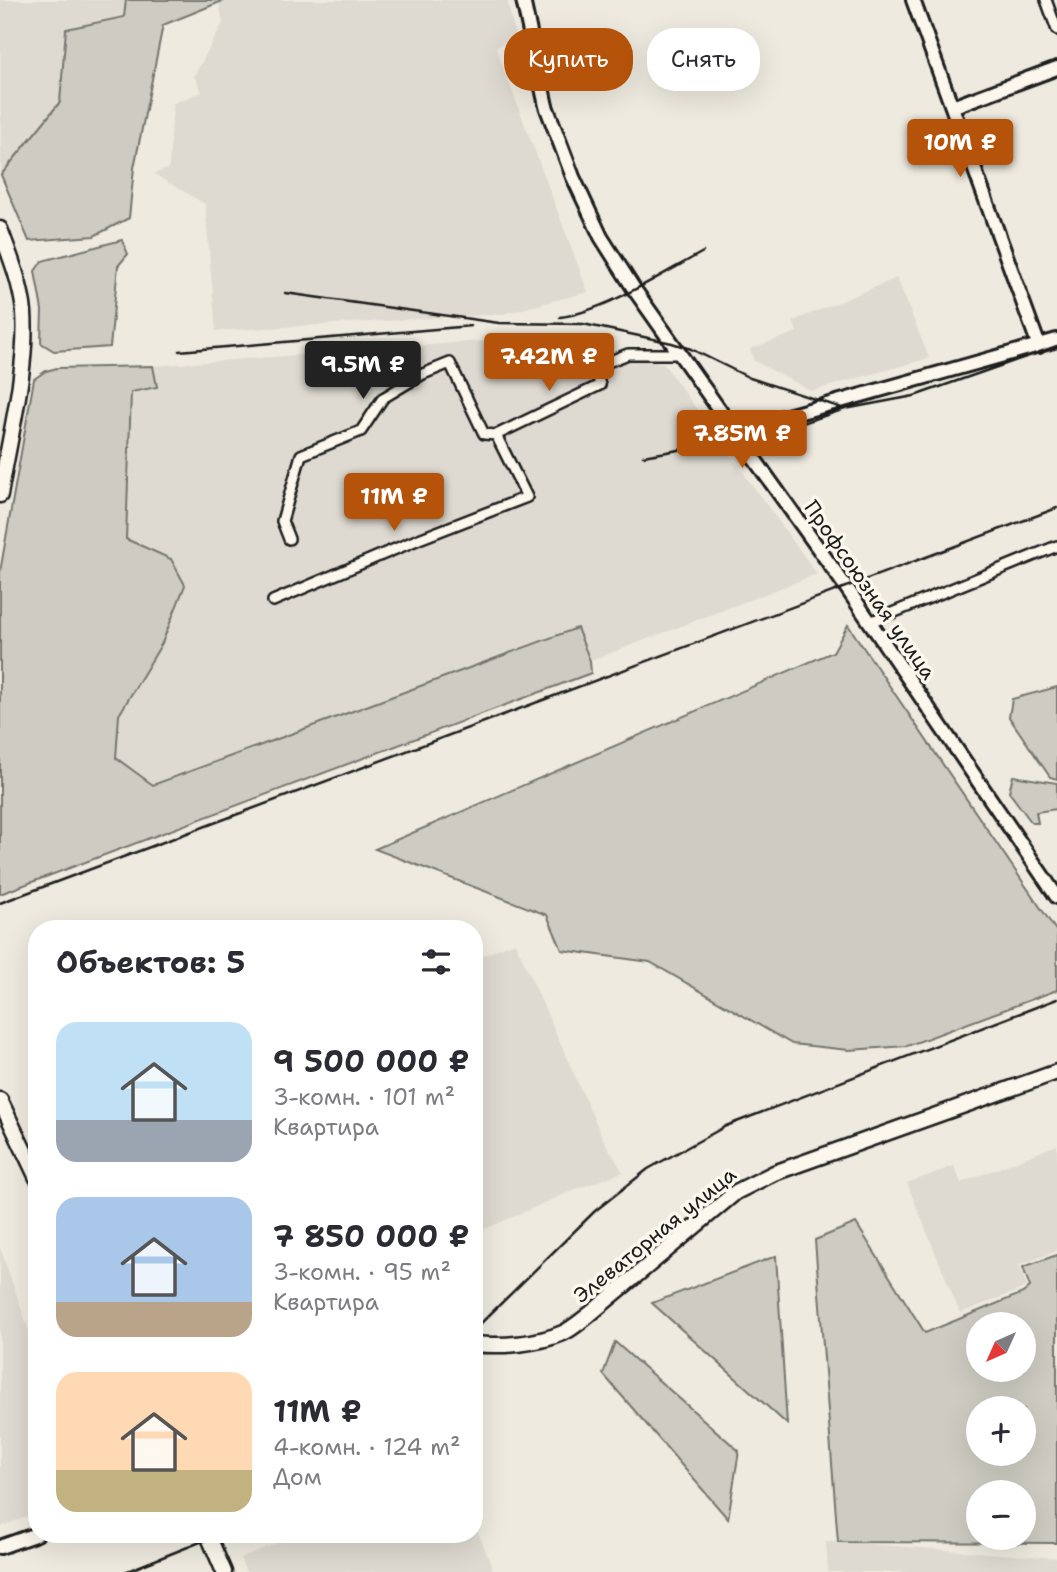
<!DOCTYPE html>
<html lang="ru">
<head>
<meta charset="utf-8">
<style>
  :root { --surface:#fff; --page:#f2f2f3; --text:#2b2b33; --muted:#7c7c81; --accent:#b45309 }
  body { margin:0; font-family:"Shantell Sans",sans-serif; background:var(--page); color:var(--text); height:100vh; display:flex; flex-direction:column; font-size:26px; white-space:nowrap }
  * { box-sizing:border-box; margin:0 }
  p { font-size:23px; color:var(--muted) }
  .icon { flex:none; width:38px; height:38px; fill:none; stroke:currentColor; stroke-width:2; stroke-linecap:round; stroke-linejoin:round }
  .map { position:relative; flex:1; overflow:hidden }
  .drawer { position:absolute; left:28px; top:920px; width:455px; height:623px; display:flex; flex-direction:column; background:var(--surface); border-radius:28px; box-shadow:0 7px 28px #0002 }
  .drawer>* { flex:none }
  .hud { position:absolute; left:504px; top:28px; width:448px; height:63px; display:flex; gap:14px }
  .needle { width:46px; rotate:225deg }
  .controls { position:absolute; left:966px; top:1312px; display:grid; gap:14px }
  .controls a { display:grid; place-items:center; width:70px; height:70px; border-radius:50%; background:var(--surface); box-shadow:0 7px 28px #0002; font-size:35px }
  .price { position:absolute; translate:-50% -60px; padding:0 16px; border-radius:7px; background:var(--accent); color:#fff; font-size:23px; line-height:46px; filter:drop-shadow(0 2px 4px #0008) }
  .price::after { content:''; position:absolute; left:50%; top:42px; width:21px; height:16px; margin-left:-10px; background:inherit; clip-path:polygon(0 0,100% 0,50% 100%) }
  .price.selected { background:#222; color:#fff }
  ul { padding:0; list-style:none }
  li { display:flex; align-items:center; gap:21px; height:175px; padding:0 28px }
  li span { display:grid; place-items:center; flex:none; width:196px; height:140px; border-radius:21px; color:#555 }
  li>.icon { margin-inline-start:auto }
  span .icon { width:84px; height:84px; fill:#fffc; stroke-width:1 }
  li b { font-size:30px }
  h2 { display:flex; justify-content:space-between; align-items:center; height:84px; padding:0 28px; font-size:30px }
  .tag { padding:0 24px; border-radius:28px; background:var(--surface); box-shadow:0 7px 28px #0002; font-size:24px; line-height:63px }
  .tag.selected { background:var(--accent); color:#fff }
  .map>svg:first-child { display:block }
</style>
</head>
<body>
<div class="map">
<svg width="1057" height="1572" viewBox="0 0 1057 1572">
  <rect width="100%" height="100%" fill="#eeeadf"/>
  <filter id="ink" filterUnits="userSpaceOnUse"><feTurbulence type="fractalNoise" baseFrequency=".0143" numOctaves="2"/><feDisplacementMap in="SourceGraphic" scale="14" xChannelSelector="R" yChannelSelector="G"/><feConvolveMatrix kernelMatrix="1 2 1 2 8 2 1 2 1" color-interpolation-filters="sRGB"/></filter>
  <g filter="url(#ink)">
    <path fill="#dedad1" d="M0,0H126L124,17L66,29L60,102L1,175Z
      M225,0H507L515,35L496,48L588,292L503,314L216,331L205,204L154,174L169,168L173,103L202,92L194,76L223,23L219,3Z
      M897,278L929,358L812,391L754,361L750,349L797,332L793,321Z
      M480,341L663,363L817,574L590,661L576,629L153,786L116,759L119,715L162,643L171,559L126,540L131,392L156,387L153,366Z
      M515,942L603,1139L623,1172L574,1190L474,1234V959Z
      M1057,1145V1251L1019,1265L1027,1287L960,1313L907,1183L954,1166L961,1183Z
      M0,1247L37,1354V1513L0,1527Z
      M474,1522L492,1567L491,1572H246L240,1558L298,1535H474Z
      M826,1541L1057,1558V1572H828Z"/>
    <path fill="#ceccc2" stroke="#75746f" stroke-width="2" fill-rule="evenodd" d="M126,0H225L163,25L134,168L129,218L94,236L29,241L1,175L60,102L66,29L124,17Z
      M122,240L128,254L118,266L110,347L54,351L41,343L42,310L35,271L42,261Z
      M153,366L157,387L131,392L126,539L171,559L185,585L162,643L119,715L116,758L153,785L577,628L590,661L591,673L0,894V572L34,379L46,371L57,368Z
      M848,625L1057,932V990L907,1046L849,1050L792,1044L650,962L562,950L547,915L375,849L833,652Z
      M1057,687V779L1050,777L1009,717L1012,699Z
      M1013,776L1057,783V809L1036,812L1038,823H1032L1009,792Z
      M856,1223L925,1333L1023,1293L1030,1287L1023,1267L1057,1255V1543L838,1542L815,1240ZM978,1325H1024V1370H978ZM978,1409H1024V1454H978ZM978,1493H1024V1538H978Z
      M776,1256L787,1424L652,1303Z
      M615,1342L739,1451L728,1519L603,1374Z"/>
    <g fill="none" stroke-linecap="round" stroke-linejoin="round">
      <g stroke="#1c1c1c" stroke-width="14">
        <path id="street" d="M1046,0L1057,30
          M289,539L282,521L301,455L361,431L383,398L423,374L450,363L484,434L496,435
          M273,601L419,539L527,497L496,435L600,385L595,367L628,354H680
          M870,622L1057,546"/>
      </g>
      <g stroke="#1c1c1c" stroke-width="18">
        <path id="secondary" d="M523,0L546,106L573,177L601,237L634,289L730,425L846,587L1057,897
          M913,0L1039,346
          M952,107L1057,68
          M734,431L1057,340
          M0,1547L37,1534"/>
      </g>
      <g stroke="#1c1c1c" stroke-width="19">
        <path id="primary" d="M0,229C10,256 21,283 24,312C28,368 9,439 0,495
          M0,1100L37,1178
          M474,1344C502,1347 537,1344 563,1333C572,1329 581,1321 590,1314L736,1192L774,1173L1057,1072
          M208,1535L224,1572"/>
      </g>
      <use href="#street" stroke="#fbf7ec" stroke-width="9"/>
      <use href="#secondary" stroke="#fbf7ec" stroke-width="12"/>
      <use href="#primary" stroke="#fbf7ec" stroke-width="14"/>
      <path stroke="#1c1c1c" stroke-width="2.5" d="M285,293L499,323L583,324L672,343L691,349L750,378L845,409L914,396L1057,346
        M560,317C605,311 662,274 703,252
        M179,351L471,326
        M643,456L763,436L845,409
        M0,903L1057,508
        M474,1330L595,1211L648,1169L726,1126L1057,999
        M125,1572L218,1535"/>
    </g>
  </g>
  <g text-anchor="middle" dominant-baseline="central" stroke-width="7" stroke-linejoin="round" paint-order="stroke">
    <g font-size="21" fill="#1c1c1c" stroke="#fbf7ec">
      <text transform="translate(870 590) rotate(55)">Профсоюзная улица</text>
      <text transform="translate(655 1235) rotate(-39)">Элеваторная улица</text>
    </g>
  </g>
</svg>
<div class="controls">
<a><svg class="needle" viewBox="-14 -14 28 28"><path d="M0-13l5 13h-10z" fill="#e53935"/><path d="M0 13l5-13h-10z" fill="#7c7c81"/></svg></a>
<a>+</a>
<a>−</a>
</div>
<b class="price" style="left:960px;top:179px">10M ₽</b>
<b class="price" style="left:549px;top:393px">7.42M ₽</b>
<b class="price selected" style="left:363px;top:401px">9.5M ₽</b>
<b class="price" style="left:742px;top:470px">7.85M ₽</b>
<b class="price" style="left:394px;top:533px">11M ₽</b>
<div class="hud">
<a class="tag selected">Купить</a>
<a class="tag">Снять</a>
</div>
<section class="drawer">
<h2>Объектов: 5<svg class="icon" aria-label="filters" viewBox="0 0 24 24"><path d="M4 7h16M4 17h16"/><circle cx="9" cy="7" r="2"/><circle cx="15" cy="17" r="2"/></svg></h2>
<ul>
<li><span style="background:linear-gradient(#bfe0f5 70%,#9aa5b1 0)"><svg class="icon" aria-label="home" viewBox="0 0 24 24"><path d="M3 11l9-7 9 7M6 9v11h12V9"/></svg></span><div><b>9 500 000 ₽</b><p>3-комн. · 101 m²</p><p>Квартира</p></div></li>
<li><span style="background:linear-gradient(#a9c7e8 75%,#b9a48a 0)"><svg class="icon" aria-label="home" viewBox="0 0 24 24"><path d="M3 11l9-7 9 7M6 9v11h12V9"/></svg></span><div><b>7 850 000 ₽</b><p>3-комн. · 95 m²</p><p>Квартира</p></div></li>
<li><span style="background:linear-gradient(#ffd9b3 70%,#c2b280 0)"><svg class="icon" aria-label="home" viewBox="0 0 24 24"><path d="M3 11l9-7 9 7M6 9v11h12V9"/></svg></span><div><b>11M ₽</b><p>4-комн. · 124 m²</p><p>Дом</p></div></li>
</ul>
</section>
</div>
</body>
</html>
